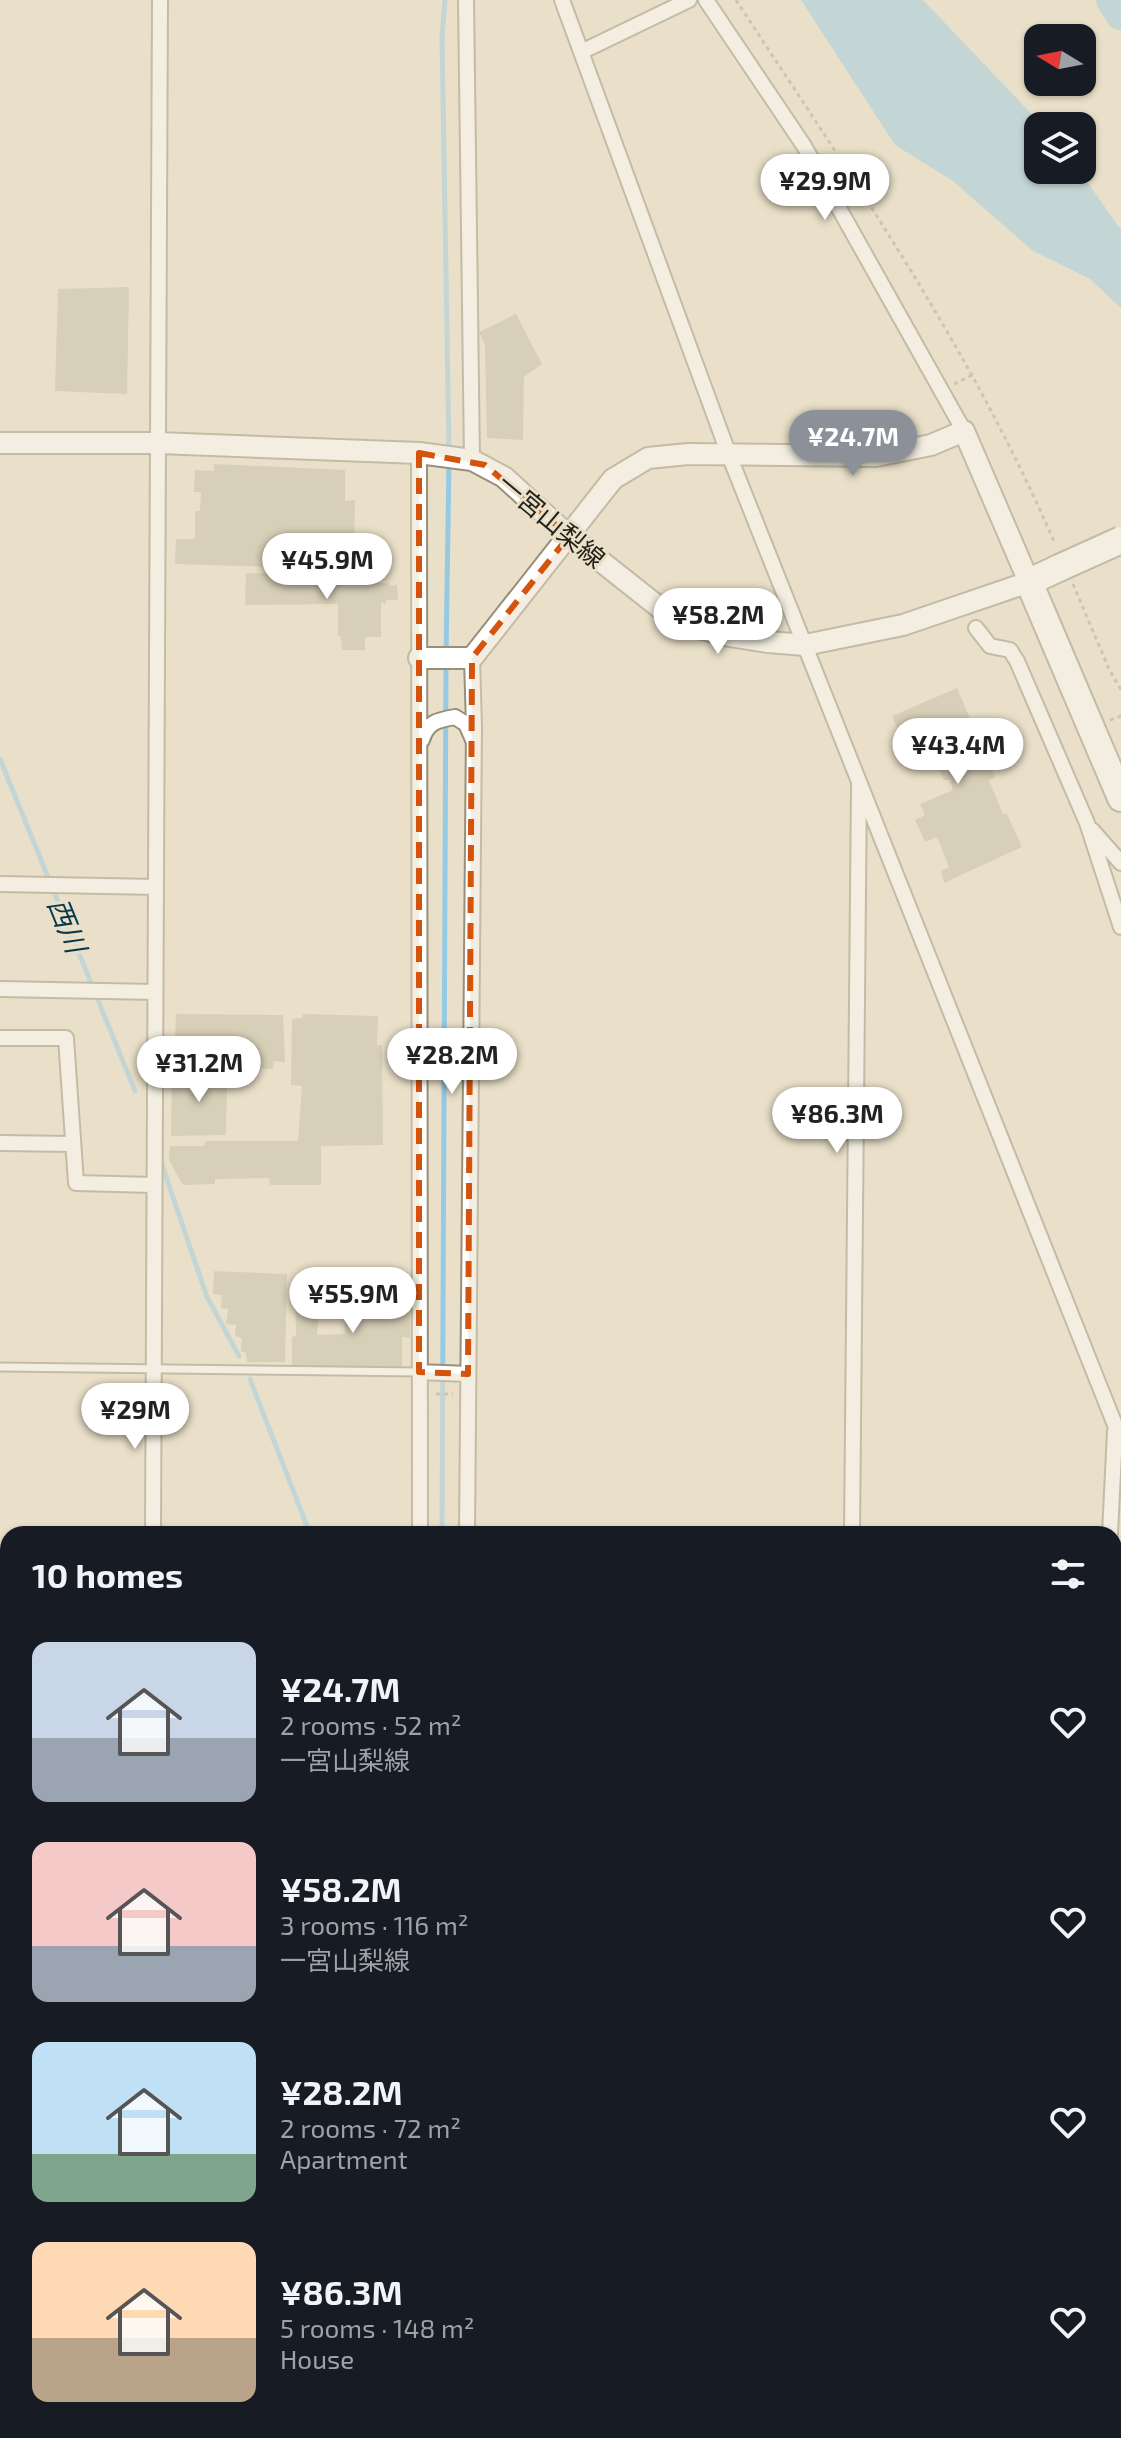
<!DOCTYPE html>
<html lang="en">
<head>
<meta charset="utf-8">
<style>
  :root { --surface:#171b24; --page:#242831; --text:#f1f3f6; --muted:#9ea1a6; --accent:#8c9099 }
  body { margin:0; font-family:"Exo 2","Noto Sans JP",sans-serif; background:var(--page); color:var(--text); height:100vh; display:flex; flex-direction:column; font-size:30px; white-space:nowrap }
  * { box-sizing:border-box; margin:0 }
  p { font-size:26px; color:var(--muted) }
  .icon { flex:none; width:44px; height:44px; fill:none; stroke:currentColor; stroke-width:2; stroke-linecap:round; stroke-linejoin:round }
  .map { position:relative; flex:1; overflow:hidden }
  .side { position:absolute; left:0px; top:1526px; width:1122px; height:912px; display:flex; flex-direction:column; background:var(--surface); border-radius:24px 24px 0 0; box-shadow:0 2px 6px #0004 }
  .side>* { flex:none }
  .needle { width:52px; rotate:280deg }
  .tools { position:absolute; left:1024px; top:24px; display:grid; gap:16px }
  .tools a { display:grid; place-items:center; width:72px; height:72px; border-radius:16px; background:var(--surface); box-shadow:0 2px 6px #0004; font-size:40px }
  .price { position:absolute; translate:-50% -68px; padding:0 18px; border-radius:28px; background:#fff; color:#222; font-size:26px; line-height:52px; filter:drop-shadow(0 2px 4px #0008) }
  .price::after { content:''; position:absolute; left:50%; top:48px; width:24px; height:18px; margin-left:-12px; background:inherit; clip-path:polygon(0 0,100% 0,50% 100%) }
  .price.selected { background:var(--accent); color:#fff }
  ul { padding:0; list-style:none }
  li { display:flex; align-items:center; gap:24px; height:200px; padding:0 32px }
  li span { display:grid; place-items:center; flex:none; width:224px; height:160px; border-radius:16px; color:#555 }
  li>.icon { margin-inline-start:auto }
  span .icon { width:96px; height:96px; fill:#fffc; stroke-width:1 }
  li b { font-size:34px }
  h2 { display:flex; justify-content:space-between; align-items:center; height:96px; padding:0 32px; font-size:34px }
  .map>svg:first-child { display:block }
</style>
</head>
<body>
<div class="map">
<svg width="1121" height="2438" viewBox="0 0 1121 2438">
  <rect width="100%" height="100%" fill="#eae0c9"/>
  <path fill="#95cae4" d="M801,0H923L1043,126H1038V170H1079L1121,230V308L1090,279L1033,251L953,181L895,145Z"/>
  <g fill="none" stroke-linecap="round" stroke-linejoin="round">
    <path stroke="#95cae4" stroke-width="5" d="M445,0L442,37L449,451
      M446,655L449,461
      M0,759L135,1091
      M160,1159L207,1297L239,1356
      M250,1379L310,1534
      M442,1534L446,665
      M403,2438V2430"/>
    <path stroke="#95cae4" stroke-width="32" d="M1112,0L1121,14"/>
  </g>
  <path fill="#c4bba5" d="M129,287L127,394L55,391L58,289Z
    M516,314L542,364L524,377L523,440L487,438L485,345L479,332Z
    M214,464L345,470V501L355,500L354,540L344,541L343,569L175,564L176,539H195V511H200L201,492H194L195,470L214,471Z
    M246,573L305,574L306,578L362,579L365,582L389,583V586L397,585L398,600H386V604L381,603V637H365V650H342L341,636H338V604L245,605Z
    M957,688L995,777L989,780L1003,814H1007L1022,847L944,883L941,871L949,867L937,837L925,842L915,820L925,815L920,804L953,790L950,780H944L926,745L907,751L892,716Z
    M176,1014L283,1015L285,1062L274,1061L273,1069L174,1065Z
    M303,1014L378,1016L377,1045H382L383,1145L321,1146V1185H270L269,1178L215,1179V1184L183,1185L169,1160L170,1146H204L205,1141H298L302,1086L291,1085L292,1019L302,1018Z
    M172,1072L220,1073V1079L227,1080L226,1135L171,1136Z
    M214,1271L287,1274L285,1362H247L246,1353L241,1351L242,1338L235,1336L236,1325L226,1324L228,1309L221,1308L222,1295L213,1294Z
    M315,1293L314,1306L319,1307L317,1335L345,1334L344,1308H355L356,1298L410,1299V1338L402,1337V1369L292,1365V1337L296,1336L295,1294Z
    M692,2430H709V2438H692Z
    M719,2430H761V2438H719Z"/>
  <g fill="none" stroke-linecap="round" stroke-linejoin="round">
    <g stroke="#988f7a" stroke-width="11">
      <path id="lane" d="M0,1367L419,1372
        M1114,2396H1121"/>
    </g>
    <g stroke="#988f7a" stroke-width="18">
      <path id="street" d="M466,0L472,460
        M562,0L729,455L1121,1440
        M706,0L804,146L964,431
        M581,52L689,0
        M419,453L420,1534
        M976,628L990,646L1010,650L1017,661L1087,823L1121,927
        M422,740C427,722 438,720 455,717L466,724L473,740
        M1092,830L1121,863
        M0,884L156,887
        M0,989L155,992
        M0,1038H66L76,1183L154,1185
        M0,1143L73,1144
        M419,1372L468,1374
        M153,1534L160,0
        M467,1534L474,727L472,658
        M852,1534L859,786
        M1110,1534L1115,1431
        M0,1798L8,1800
        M1114,1911H1121
        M0,2389L8,2390
        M841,2430V2438
        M146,2438V2430
        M418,2438V2430
        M464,2438V2430
        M1106,2438V2430"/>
    </g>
    <g stroke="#988f7a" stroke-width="24">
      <path id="secondary" d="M0,443H158L419,453L472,460L504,477L569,536L679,623L730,636L768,642L805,645L903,625L1029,582L964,431L931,445L876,456L688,454L648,458L613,479L472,658H419"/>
    </g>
    <g stroke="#988f7a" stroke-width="30">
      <path id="highway" d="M1059,568L1029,582L1121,798"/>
    </g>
    <path stroke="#ada593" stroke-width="3" stroke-dasharray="4 4" stroke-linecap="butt" d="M736,0C851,176 972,350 1055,544
      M954,384L972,375
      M1073,584L1109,669L1121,690
      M1110,720L1121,716
      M436,1394H453"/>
    <use href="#lane" stroke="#fff" stroke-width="7"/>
    <use href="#street" stroke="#fff" stroke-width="14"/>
    <use href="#secondary" stroke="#fff" stroke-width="20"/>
    <use href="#highway" stroke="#fff" stroke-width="26"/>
    <g stroke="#988f7a" stroke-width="30" stroke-linecap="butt">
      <path id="highway-bridge" d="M1059,568L1121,540"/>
    </g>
    <use href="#highway-bridge" stroke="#fff" stroke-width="26"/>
  </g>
  <path d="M0 0H1121V2438H0ZM419,453L485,465L569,536L472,658L468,1374L419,1372Z" fill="#eae0c9" fill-opacity=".55" fill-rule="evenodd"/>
  <path fill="none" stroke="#d4530d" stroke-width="6" stroke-dasharray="16 10" stroke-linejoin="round" d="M419,453L485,465L569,536L472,658L468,1374L419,1372Z"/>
  <g text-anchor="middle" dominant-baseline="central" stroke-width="6" stroke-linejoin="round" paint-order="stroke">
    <g font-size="26" fill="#221f17" stroke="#eae0c9">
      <text transform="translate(552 520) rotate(40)">一宮山梨線</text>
    </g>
    <g font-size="28" font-style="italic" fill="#073749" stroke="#eae0c9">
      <text transform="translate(68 925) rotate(68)">西川</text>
    </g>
  </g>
</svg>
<div class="tools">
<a><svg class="needle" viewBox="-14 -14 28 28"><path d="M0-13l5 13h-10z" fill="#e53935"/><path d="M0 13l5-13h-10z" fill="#9ea1a6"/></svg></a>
<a><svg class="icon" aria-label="layers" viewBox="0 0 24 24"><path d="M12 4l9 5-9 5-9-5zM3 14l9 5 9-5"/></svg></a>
</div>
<b class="price" style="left:825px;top:222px">¥29.9M</b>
<b class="price selected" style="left:853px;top:478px">¥24.7M</b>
<b class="price" style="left:327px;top:601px">¥45.9M</b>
<b class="price" style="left:718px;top:656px">¥58.2M</b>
<b class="price" style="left:958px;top:786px">¥43.4M</b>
<b class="price" style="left:452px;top:1096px">¥28.2M</b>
<b class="price" style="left:199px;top:1104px">¥31.2M</b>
<b class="price" style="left:837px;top:1155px">¥86.3M</b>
<b class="price" style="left:353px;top:1335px">¥55.9M</b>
<b class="price" style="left:135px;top:1451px">¥29M</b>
<section class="side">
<h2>10 homes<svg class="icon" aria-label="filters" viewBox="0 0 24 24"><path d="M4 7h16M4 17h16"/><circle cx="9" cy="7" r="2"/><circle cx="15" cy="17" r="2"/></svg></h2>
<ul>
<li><span style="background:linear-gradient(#c9d6e8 60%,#9aa5b1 0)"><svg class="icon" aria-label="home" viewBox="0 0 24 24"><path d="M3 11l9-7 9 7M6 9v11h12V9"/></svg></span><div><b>¥24.7M</b><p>2 rooms · 52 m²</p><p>一宮山梨線</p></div><svg class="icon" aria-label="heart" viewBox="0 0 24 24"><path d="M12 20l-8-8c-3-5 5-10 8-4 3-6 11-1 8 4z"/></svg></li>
<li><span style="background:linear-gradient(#f6c9c9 65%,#9aa5b1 0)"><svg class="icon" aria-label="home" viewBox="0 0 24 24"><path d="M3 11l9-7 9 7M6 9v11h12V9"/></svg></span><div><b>¥58.2M</b><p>3 rooms · 116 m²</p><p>一宮山梨線</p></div><svg class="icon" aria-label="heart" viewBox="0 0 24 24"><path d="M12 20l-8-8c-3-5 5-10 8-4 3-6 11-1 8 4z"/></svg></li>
<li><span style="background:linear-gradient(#bfe0f5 70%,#7fa58c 0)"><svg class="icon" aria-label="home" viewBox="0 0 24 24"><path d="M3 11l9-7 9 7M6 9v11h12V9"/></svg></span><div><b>¥28.2M</b><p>2 rooms · 72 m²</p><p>Apartment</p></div><svg class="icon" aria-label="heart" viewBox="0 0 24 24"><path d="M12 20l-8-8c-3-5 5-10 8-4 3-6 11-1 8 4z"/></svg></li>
<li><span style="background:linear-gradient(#ffd9b3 60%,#b9a48a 0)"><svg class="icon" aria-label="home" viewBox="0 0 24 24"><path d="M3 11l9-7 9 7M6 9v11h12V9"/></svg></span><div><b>¥86.3M</b><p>5 rooms · 148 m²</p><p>House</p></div><svg class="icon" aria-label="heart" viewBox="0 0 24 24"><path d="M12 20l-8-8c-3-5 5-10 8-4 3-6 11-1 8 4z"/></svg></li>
</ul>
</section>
</div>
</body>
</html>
